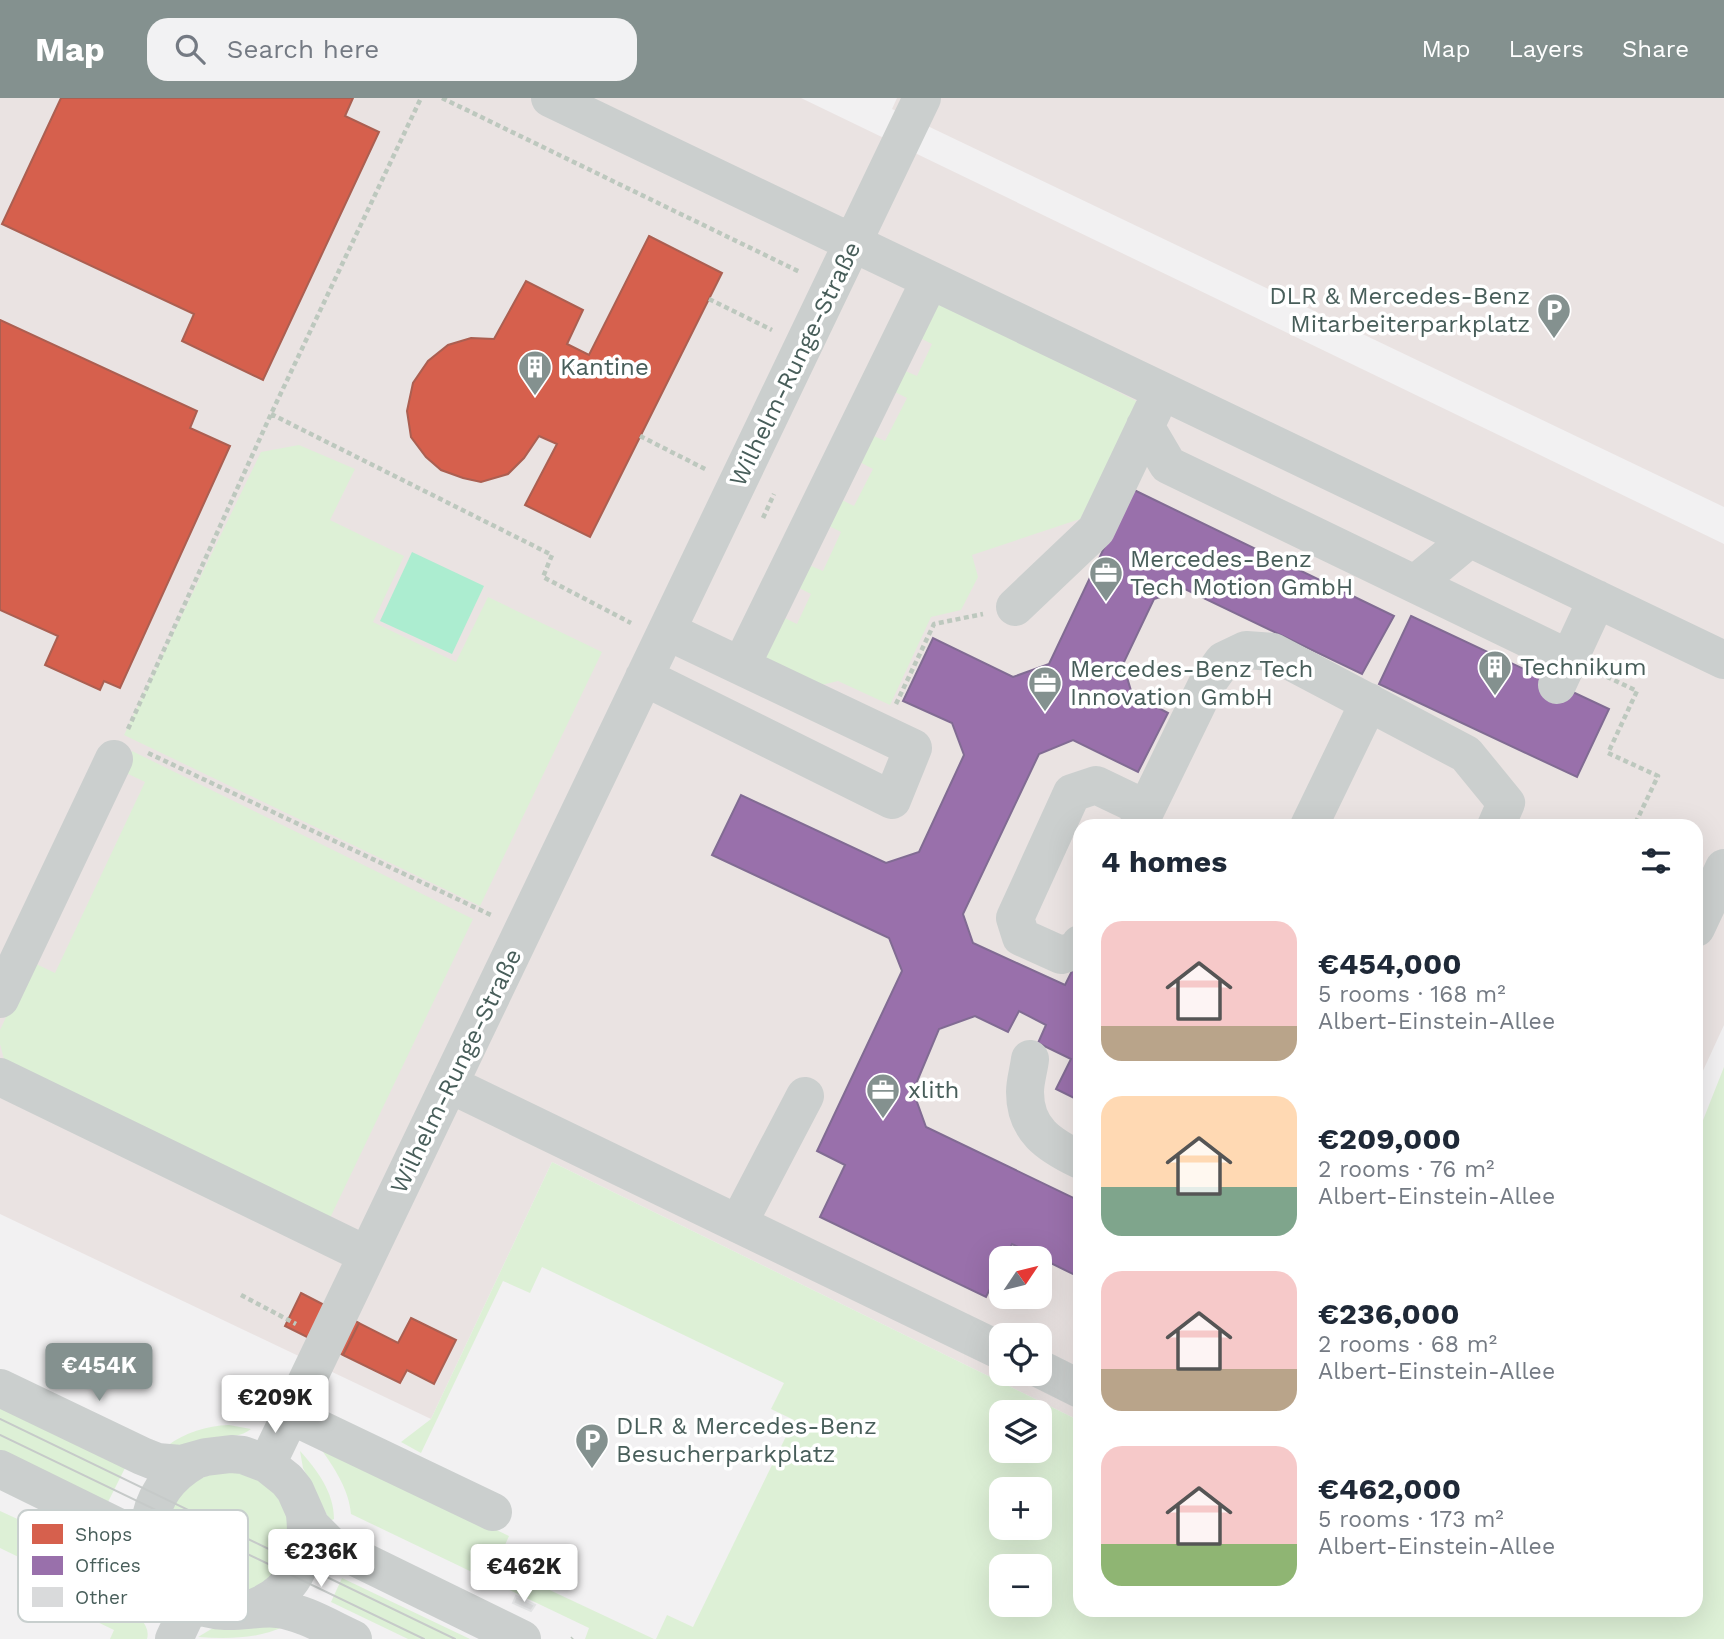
<!DOCTYPE html>
<html lang="en">
<head>
<meta charset="utf-8">
<style>
  :root { --surface:#fff; --page:#f2f2f3; --text:#1f2937; --muted:#747a83; --accent:#84918f }
  body { margin:0; font-family:"Work Sans",sans-serif; background:var(--page); color:var(--text); height:100vh; display:flex; flex-direction:column; font-size:26px; white-space:nowrap }
  * { box-sizing:border-box; margin:0 }
  p { font-size:23px; color:var(--muted) }
  .icon { flex:none; width:38px; height:38px; fill:none; stroke:currentColor; stroke-width:2; stroke-linecap:round; stroke-linejoin:round }
  .map { position:relative; flex:1; overflow:hidden }
  .drawer { position:absolute; left:1073px; top:721px; width:630px; height:798px; display:flex; flex-direction:column; background:var(--surface); border-radius:21px; box-shadow:0 7px 28px #0002 }
  .drawer>* { flex:none }
  .needle { width:46px; rotate:55deg }
  .controls { position:absolute; left:989px; top:1148px; display:grid; gap:14px }
  .controls a { display:grid; place-items:center; width:63px; height:63px; border-radius:14px; background:var(--surface); box-shadow:0 7px 28px #0002; font-size:35px }
  .price { position:absolute; translate:-50% -60px; padding:0 16px; border-radius:7px; background:#fff; color:#222; font-size:23px; line-height:46px; filter:drop-shadow(0 2px 4px #0008) }
  .price::after { content:''; position:absolute; left:50%; top:42px; width:21px; height:16px; margin-left:-10px; background:inherit; clip-path:polygon(0 0,100% 0,50% 100%) }
  .price.selected { background:var(--accent); color:#fff }
  ul { padding:0; list-style:none }
  li { display:flex; align-items:center; gap:21px; height:175px; padding:0 28px }
  li span { display:grid; place-items:center; flex:none; width:196px; height:140px; border-radius:21px; color:#555 }
  li>.icon { margin-inline-start:auto }
  span .icon { width:84px; height:84px; fill:#fffc; stroke-width:1 }
  li b { font-size:30px }
  h2 { display:flex; justify-content:space-between; align-items:center; height:84px; padding:0 28px; font-size:30px }
  header { display:flex; align-items:center; gap:42px; box-sizing:border-box; height:98px; padding:0 35px; background:var(--accent); color:#fff }
  header strong { font-size:33px }
  nav { display:flex; gap:38px; margin-inline-start:auto; font-size:24px }
  .search { width:490px; height:63px; background:var(--page); display:flex; align-items:center; gap:18px; box-sizing:border-box; padding:0 24px; border-radius:21px; color:var(--muted); font-size:26px }
  .map>svg:first-child { display:block }
</style>
</head>
<body>
<header>
<strong>Map</strong>
<div class="search"><svg class="icon" aria-label="search" viewBox="0 0 24 24"><circle cx="10" cy="10" r="6"/><path d="M15 15l6 6"/></svg>Search here</div>
<nav><a>Map</a><a>Layers</a><a>Share</a></nav>
</header>
<div class="map">
<svg width="1724" height="1541" viewBox="0 0 1724 1541">
  <rect width="100%" height="100%" fill="#f2f1f2"/>
  <path fill="#eae3e2" fill-rule="evenodd" d="M0,0H801L1724,446V927L1696,988V728H1080V1323L552,1064L431,1321L0,1116ZM1001,1160H1040V1199H1001ZM1001,1237H1040V1276H1001Z
    M897,0H1724V409L892,11Z"/>
  <path fill="#ddf0d6" fill-rule="evenodd" d="M944,205L1140,305L1080,421L972,457L978,479L961,512L931,519L890,607L838,583L813,589L752,561L770,513L797,526L811,496L791,486L802,464L823,473L841,434L821,424L834,398L854,408L873,371L852,360L865,334L885,343L907,300L887,290L896,269L917,278L932,246L906,233L914,217Z
    M299,347L355,371L330,422L404,458L373,524L456,564L488,499L602,554L480,808L124,637L261,354Z
    M132,653L473,821L330,1120L6,969L0,946V932L32,864L55,875L145,684L122,673Z
    M1724,969V1541H656L667,1517L693,1529L794,1322L771,1311L784,1285L542,1169L530,1195L503,1183L421,1355L401,1344L431,1321L552,1064L1080,1323V1512H1696V1040ZM1001,1314H1040V1353H1001ZM1001,1391H1040V1430H1001ZM1001,1468H1040V1507H1001Z
    M0,1300L129,1362L105,1410L0,1360Z
    M229,1327L251,1331C241,1339 231,1338 218,1340C201,1343 185,1349 167,1348C186,1334 206,1328 229,1327Z
    M322,1348L509,1438L496,1467L654,1541H585L589,1530L351,1416C349,1392 335,1371 321,1351Z
    M300,1353C317,1372 334,1394 334,1421L330,1423L303,1370Z
    M167 1435a61 61 0 1 1 122 0a61 61 0 1 1-122 0Z
    M0,1413L70,1445L99,1451L107,1455C110,1462 111,1470 113,1477C117,1488 123,1498 129,1508C137,1518 151,1527 147,1541H110L114,1532L89,1520L99,1498L0,1450Z
    M342,1480L470,1541H408L331,1504Z
    M285,1528C258,1541 228,1541 198,1539L213,1530Z"/>
  <path fill="#acedd0" d="M412,454L484,488L452,556L380,523Z"/>
  <path fill="#d6604d" stroke="#ab5f51" stroke-width="2" d="M61,0H353L345,18L379,34L263,282L182,243L194,216L2,126Z
    M649,138L722,175L590,439L525,407L557,346L539,338L524,360L508,376L481,384L463,380L441,372L426,359L411,339L407,313L413,285L428,263L448,247L471,240L494,241L526,183L583,212L567,246L589,257Z
    M0,222L197,313L190,330L230,348L120,590L104,583L100,592L45,567L58,538L0,512Z
    M301,1195L359,1225L343,1257L285,1228Z
    M411,1220L456,1242L434,1286L407,1272L400,1285L343,1257L359,1225L398,1245Z"/>
  <path fill="#9970ab" stroke="#816b93" stroke-width="2" d="M1132,391L1394,518L1362,576L1185,491L1154,501L1123,566L1132,596L1168,615L1138,674L1073,642L1039,656L963,816L973,845L1065,887L1080,857V1003L1056,991L1071,961L1038,945L1046,927L1019,913L1008,934L975,918L939,931L913,993L926,1029L1080,1103L1079,1179L1012,1146L1005,1160H1001V1168L986,1199L820,1119L845,1067L817,1053L902,873L889,840L712,757L741,697L886,765L919,754L964,657L952,625L903,603L933,540L1013,579L1049,566Z
    M1411,518L1609,611L1577,679L1379,586Z"/>
  <path fill="#d9dadb" stroke="#e3e4e5" stroke-width="2" d="M516,1498L535,1507L531,1513L513,1505Z"/>
  <g fill="none" stroke-linecap="round" stroke-linejoin="round">
    <path stroke="#bdc8be" stroke-width="4.5" stroke-dasharray="5 3.5" stroke-linecap="butt" d="M442,0L800,174
      M709,201L772,232
      M271,316L552,457L543,479L631,525
      M640,338L707,372
      M763,420L774,396
      M1599,575L1637,593L1608,655L1658,678L1634,728
      M896,606L934,526L983,516
      M128,631L271,316L421,0
      M148,655L491,817
      M241,1197L296,1226
      M572,1541L573,1540"/>
    <path stroke="#cbcfce" stroke-width="38" d="M550,0L1724,562
      M1145,328L1168,367L1570,561
      M1415,486L1469,441
      M1015,509L1096,432L1153,312
      M741,568L930,182
      M644,579L892,702L913,650L667,533
      M1557,587L1597,501
      M1138,728L1208,584L1223,563L1246,552L1273,554L1466,656L1506,705L1496,728
      M1309,728L1369,604
      M1696,830L1724,770
      M1080,846L1077,852L1061,857L1021,839L1015,820L1072,695L1096,687L1146,711
      M0,901L114,661
      M1030,961C1029,971 1025,983 1025,994C1025,1032 1049,1047 1080,1062
      M0,979L367,1157
      M449,986L1001,1253
      M738,1126L805,998
      M1040,1271L1080,1291
      M0,1290L142,1358L157,1364L181,1366L206,1359L231,1356L243,1357L267,1366L287,1382L295,1392L311,1428L330,1447L522,1541
      M290,1317L493,1414
      M194,1363C168,1378 151,1401 149,1432C147,1474 182,1512 225,1513C243,1514 260,1509 278,1511C305,1515 329,1530 353,1541
      M267,1366L922,0
      M0,1371L118,1429L138,1443L153,1459
      M249,1511C293,1498 310,1460 305,1417
      M174,1541L191,1505"/>
    <path stroke="#c6cac9" stroke-width="2" d="M0,1321L455,1541
      M0,1337L424,1541"/>
  </g>
  <defs>
    <g id="parking-pin" transform="scale(1.75)"><path d="M0 17L-7.5 6A9.5 9.5 0 1 1 7.5 6Z" fill="#84918f" stroke="#fff"/><path d="M-3.5-5.5H1a3.5 3.5 0 0 1 0 7H-1V5.5H-3.5ZM-1-3.4V-.6H.8a1.4 1.4 0 0 0 0-2.8Z" fill="#fff"/></g>
    <g id="building-pin" transform="scale(1.75)"><path d="M0 17L-7.5 6A9.5 9.5 0 1 1 7.5 6Z" fill="#84918f" stroke="#fff"/><path d="M-4-6H4V6H1V3H-1V6H-4ZM-2.5-4.3h1.7v1.8h-1.7ZM.8-4.3h1.7v1.8H.8ZM-2.5-1h1.7V.8h-1.7ZM.8-1h1.7V.8H.8Z" fill="#fff"/></g>
    <g id="office-pin" transform="scale(1.75)"><path d="M0 17L-7.5 6A9.5 9.5 0 1 1 7.5 6Z" fill="#84918f" stroke="#fff"/><path d="M-6-3h4V-5.5h4V-3h4V5H-6ZM-1-4.5V-3h2v-1.5ZM-6 0V1H6V0Z" fill="#fff"/></g>
  </defs>
  <g fill-rule="evenodd">
    <use href="#parking-pin" x="1554" y="212"/>
    <use href="#building-pin" x="535" y="269"/>
    <use href="#office-pin" x="1106" y="475"/>
    <use href="#building-pin" x="1495" y="569"/>
    <use href="#office-pin" x="1045" y="585"/>
    <use href="#office-pin" x="883" y="992"/>
    <use href="#parking-pin" x="592" y="1342"/>
  </g>
  <g text-anchor="middle" dominant-baseline="central" stroke-width="7" stroke-linejoin="round" paint-order="stroke">
    <g font-size="24" fill="#485e5a" stroke="#fff" text-anchor="start">
      <text x="1530" y="198" text-anchor="end">DLR &amp; Mercedes-Benz<tspan x="1530" dy="28">Mitarbeiterparkplatz</tspan></text>
      <text x="560" y="269">Kantine</text>
      <text x="1130" y="461">Mercedes-Benz<tspan x="1130" dy="28">Tech Motion GmbH</tspan></text>
      <text x="1520" y="569">Technikum</text>
      <text x="1070" y="571">Mercedes-Benz Tech<tspan x="1070" dy="28">Innovation GmbH</tspan></text>
      <text x="908" y="992">xlith</text>
      <text x="616" y="1328">DLR &amp; Mercedes-Benz<tspan x="616" dy="28">Besucherparkplatz</tspan></text>
    </g>
    <g font-size="24" fill="#485e5a" stroke="#fff">
      <text transform="translate(795 266) rotate(-64)">Wilhelm-Runge-Straße</text>
      <text transform="translate(456 973) rotate(-64)">Wilhelm-Runge-Straße</text>
    </g>
  </g>
  <rect x="18" y="1412" width="230" height="112" rx="10" fill="#fff" stroke="#c8cfce" stroke-width="2"/>
  <rect x="32" y="1426" width="31" height="20" fill="#d6604d"/>
  <rect x="32" y="1458" width="31" height="19" fill="#9970ab"/>
  <rect x="32" y="1489" width="31" height="20" fill="#d9dadb"/>
  <g font-size="19" fill="#485e5a">
    <text x="75" y="1443">Shops</text>
    <text x="75" y="1474">Offices</text>
    <text x="75" y="1506">Other</text>
  </g>
</svg>
<div class="controls">
<a><svg class="needle" viewBox="-14 -14 28 28"><path d="M0-13l5 13h-10z" fill="#e53935"/><path d="M0 13l5-13h-10z" fill="#747a83"/></svg></a>
<a><svg class="icon" aria-label="locate" viewBox="0 0 24 24"><circle cx="12" cy="12" r="6"/><path d="M12 2v4M12 18v4M2 12h4M18 12h4"/></svg></a>
<a><svg class="icon" aria-label="layers" viewBox="0 0 24 24"><path d="M12 4l9 5-9 5-9-5zM3 14l9 5 9-5"/></svg></a>
<a>+</a>
<a>−</a>
</div>
<b class="price selected" style="left:99px;top:1305px">€454K</b>
<b class="price" style="left:275px;top:1337px">€209K</b>
<b class="price" style="left:321px;top:1491px">€236K</b>
<b class="price" style="left:524px;top:1506px">€462K</b>
<section class="drawer">
<h2>4 homes<svg class="icon" aria-label="filters" viewBox="0 0 24 24"><path d="M4 7h16M4 17h16"/><circle cx="9" cy="7" r="2"/><circle cx="15" cy="17" r="2"/></svg></h2>
<ul>
<li><span style="background:linear-gradient(#f6c9c9 75%,#b9a48a 0)"><svg class="icon" aria-label="home" viewBox="0 0 24 24"><path d="M3 11l9-7 9 7M6 9v11h12V9"/></svg></span><div><b>€454,000</b><p>5 rooms · 168 m²</p><p>Albert-Einstein-Allee</p></div></li>
<li><span style="background:linear-gradient(#ffd9b3 65%,#7fa58c 0)"><svg class="icon" aria-label="home" viewBox="0 0 24 24"><path d="M3 11l9-7 9 7M6 9v11h12V9"/></svg></span><div><b>€209,000</b><p>2 rooms · 76 m²</p><p>Albert-Einstein-Allee</p></div></li>
<li><span style="background:linear-gradient(#f6c9c9 70%,#b9a48a 0)"><svg class="icon" aria-label="home" viewBox="0 0 24 24"><path d="M3 11l9-7 9 7M6 9v11h12V9"/></svg></span><div><b>€236,000</b><p>2 rooms · 68 m²</p><p>Albert-Einstein-Allee</p></div></li>
<li><span style="background:linear-gradient(#f6c9c9 70%,#8fb573 0)"><svg class="icon" aria-label="home" viewBox="0 0 24 24"><path d="M3 11l9-7 9 7M6 9v11h12V9"/></svg></span><div><b>€462,000</b><p>5 rooms · 173 m²</p><p>Albert-Einstein-Allee</p></div></li>
</ul>
</section>
</div>
</body>
</html>
